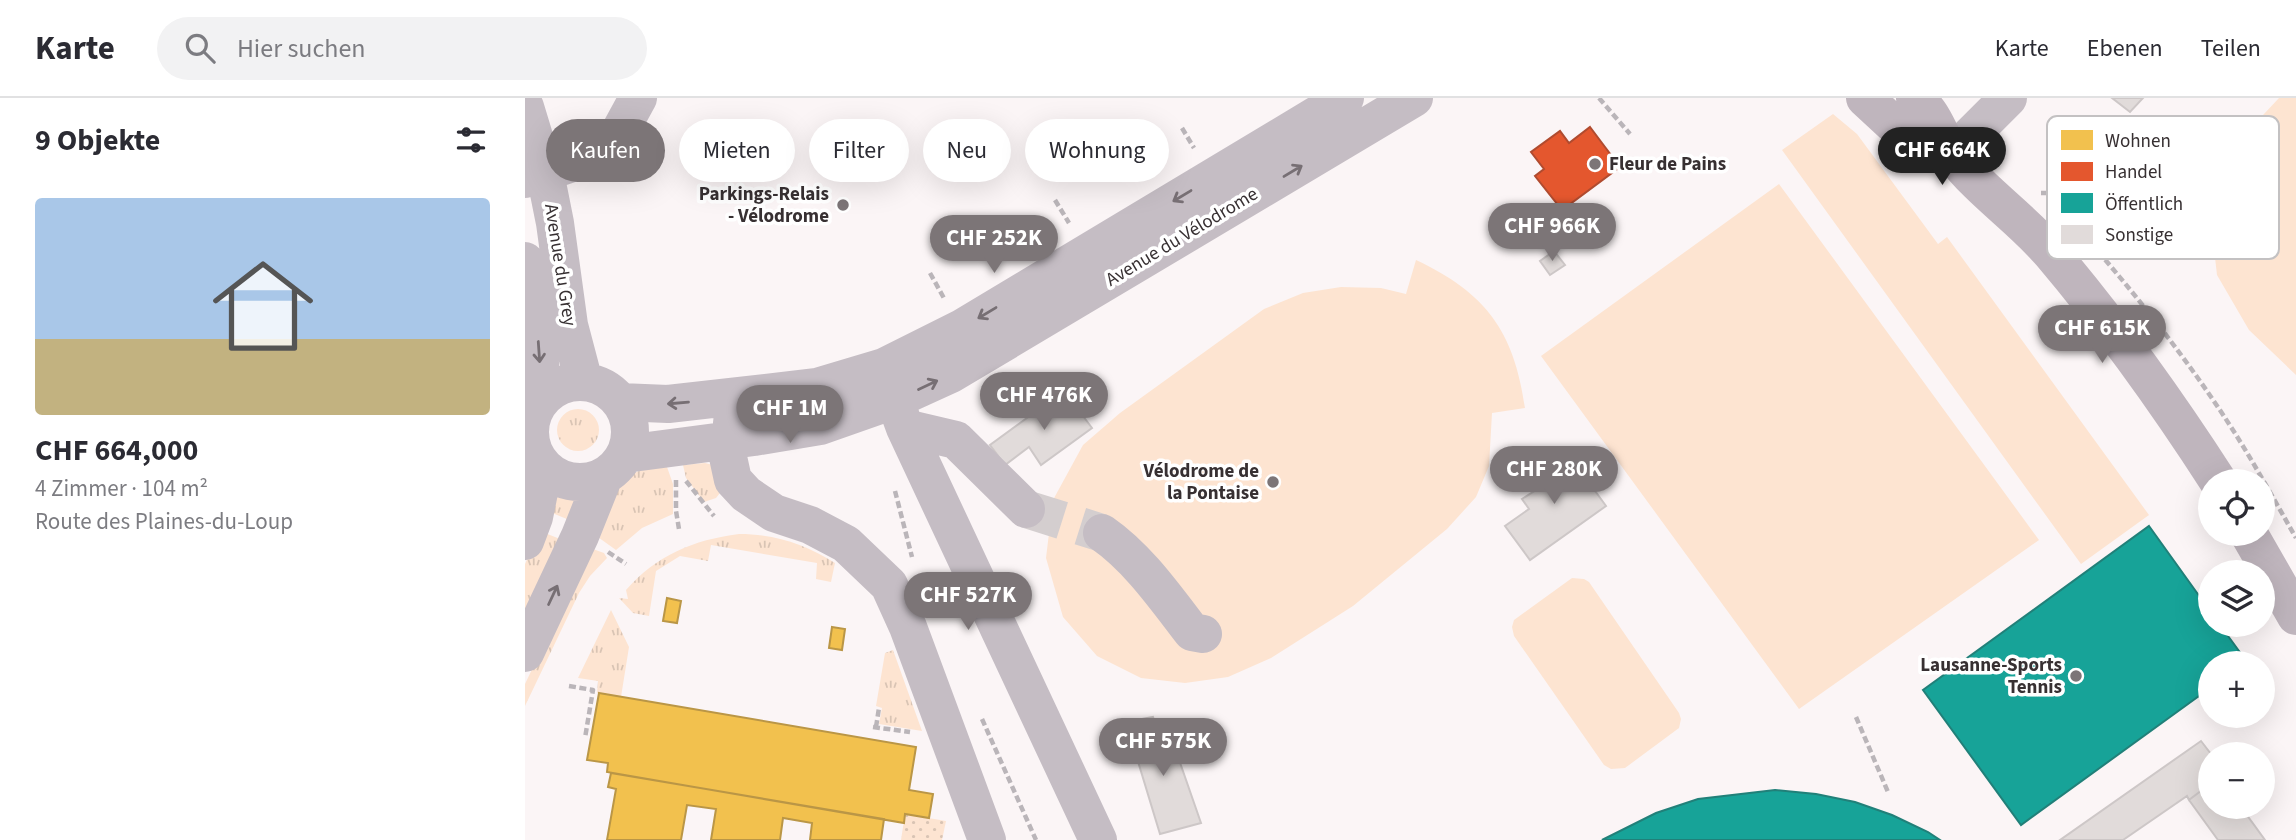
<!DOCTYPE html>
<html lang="de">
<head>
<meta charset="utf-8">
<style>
  :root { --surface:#fff; --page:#f2f2f3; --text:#2b2b33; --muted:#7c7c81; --line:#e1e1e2; --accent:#7c7577 }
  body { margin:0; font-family:"Source Sans 3",sans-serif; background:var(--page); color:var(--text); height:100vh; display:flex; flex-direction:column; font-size:26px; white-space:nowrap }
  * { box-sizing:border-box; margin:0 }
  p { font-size:23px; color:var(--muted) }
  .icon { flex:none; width:38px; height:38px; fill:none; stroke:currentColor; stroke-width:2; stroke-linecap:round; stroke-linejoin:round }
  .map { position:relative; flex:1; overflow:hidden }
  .side { display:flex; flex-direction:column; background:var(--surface); width:525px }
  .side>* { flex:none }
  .top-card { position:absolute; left:21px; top:21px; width:665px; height:63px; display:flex; gap:14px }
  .fabs { position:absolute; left:1673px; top:371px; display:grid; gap:14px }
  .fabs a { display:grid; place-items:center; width:77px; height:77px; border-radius:50%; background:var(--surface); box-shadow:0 7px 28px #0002; font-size:35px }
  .price { position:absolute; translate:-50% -60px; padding:0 16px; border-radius:24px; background:var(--accent); color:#fff; font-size:23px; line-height:46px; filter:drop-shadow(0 2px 4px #0008) }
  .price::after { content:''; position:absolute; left:50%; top:42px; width:21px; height:16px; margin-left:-10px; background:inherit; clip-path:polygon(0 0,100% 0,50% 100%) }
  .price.selected { background:#222; color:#fff }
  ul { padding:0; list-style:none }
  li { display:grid; align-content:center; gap:14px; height:371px; padding:0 35px }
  li span { display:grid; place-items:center; height:217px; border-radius:7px; color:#555 }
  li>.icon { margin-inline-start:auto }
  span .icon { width:126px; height:126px; fill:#fffc; stroke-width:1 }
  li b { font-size:30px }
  h2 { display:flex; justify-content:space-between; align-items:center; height:84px; padding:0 35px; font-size:30px }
  .chip { padding:0 24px; border-radius:32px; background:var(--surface); box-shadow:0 7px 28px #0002; font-size:24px; line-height:63px }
  .chip.selected { background:var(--accent); color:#fff }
  header { display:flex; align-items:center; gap:42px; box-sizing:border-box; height:98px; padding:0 35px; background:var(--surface); border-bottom:2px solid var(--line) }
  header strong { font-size:33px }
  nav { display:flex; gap:38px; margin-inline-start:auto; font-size:24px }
  .search { width:490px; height:63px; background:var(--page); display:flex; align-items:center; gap:18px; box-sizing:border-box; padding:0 24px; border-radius:38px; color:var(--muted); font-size:26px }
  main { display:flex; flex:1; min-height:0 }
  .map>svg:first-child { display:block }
</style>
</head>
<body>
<header>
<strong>Karte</strong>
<div class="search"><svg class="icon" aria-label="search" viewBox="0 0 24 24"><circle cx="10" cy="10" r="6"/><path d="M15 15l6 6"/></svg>Hier suchen</div>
<nav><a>Karte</a><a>Ebenen</a><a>Teilen</a></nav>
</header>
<main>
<section class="side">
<h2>9 Objekte<svg class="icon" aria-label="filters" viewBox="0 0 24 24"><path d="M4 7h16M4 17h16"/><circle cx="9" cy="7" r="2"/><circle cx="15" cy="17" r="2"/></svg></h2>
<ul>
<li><span style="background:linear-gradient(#a9c7e8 65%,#c2b280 0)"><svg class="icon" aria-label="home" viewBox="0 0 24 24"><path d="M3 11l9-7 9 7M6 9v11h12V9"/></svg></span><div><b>CHF 664,000</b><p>4 Zimmer · 104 m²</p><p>Route des Plaines-du-Loup</p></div></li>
</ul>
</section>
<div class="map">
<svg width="1771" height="742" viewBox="0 0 1771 742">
  <defs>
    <pattern id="grass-tufts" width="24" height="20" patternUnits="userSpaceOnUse" patternTransform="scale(1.75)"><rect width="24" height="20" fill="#fde4d1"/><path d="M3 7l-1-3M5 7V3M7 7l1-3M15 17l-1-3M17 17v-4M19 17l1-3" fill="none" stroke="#d9c4b4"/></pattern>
    <pattern id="park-dots" width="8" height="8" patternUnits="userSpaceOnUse" patternTransform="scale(1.75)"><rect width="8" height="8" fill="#fde4d1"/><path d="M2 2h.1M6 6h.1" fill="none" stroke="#d9c4b4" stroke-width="1.8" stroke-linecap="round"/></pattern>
  </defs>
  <rect width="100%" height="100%" fill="#fbf5f6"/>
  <path fill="url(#grass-tufts)" d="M32 332a21 21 0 1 1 42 0a21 21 0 1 1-42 0Z
    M180,365L188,367L195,395L191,400L179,404L161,380L158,367Z
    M142,369L148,386V416L117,430L91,452L70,437C80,417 90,380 114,373C122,371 133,370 142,369Z
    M26,392L60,397L49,424L20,412Z
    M15,433L40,443L0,529V466Z
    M214,436C250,436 280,446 310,465L306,484L291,481L292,465L186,447L183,463L155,458L131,473L124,518L108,515L94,500L103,501L101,492C132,457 168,442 214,436Z
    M65,450L79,455L82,460L65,478L54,495L0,608V586Z
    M86,512L104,549L96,599L72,595L73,583L53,580Z
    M368,552L397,633L354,626L357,610L351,608L360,555Z"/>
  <path fill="url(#park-dots)" d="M380,716L421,723L417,742H376Z"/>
  <path fill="#fde4d1" d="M1754,0H1771V277L1724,232L1692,177L1684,107L1708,49Z
    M1308,16L1332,36L1413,146L1422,139L1624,417L1556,466L1257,52Z
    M1254,86L1514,442L1274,611L1016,258Z
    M891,162C961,195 989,233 1000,310L967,315L964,368L951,399L922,431L828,508L746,560L703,579L660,585L616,580L572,558L538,519L521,460L528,402L558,347L595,315L739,211L778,195L816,189L856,190L881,196Z
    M1047,480L1059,481L1064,484L1154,615L1156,621L1154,630L1100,670L1086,671L1079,667L989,538L987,529L989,522Z"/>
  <path fill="#f2c14e" stroke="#ba9646" stroke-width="2" d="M142,500L156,503L152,525L138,523Z
    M307,529L320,531L317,552L304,550Z
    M74,595L391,649L384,692L408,696L404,720L380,716L379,725L82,674L83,665L62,662Z
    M86,675L359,721L356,742H285L287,725L258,720L255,742H186L191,711L162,707L156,742H82L91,691L83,689Z"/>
  <path fill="#e4572e" stroke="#b04b2f" stroke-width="2" d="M1065,29L1095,69L1037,112L1010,78L1019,71L1006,54L1035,33L1044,45Z"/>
  <path fill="#17a398" stroke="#218079" stroke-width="2" d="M1624,428L1685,513V527H1695L1722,564L1685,565V590L1496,727L1398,592Z
    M1250,692L1291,696L1330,704L1367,717L1403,734L1415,742H1077L1131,715L1173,701Z"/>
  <path fill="#e1dbda" stroke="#cdc7c7" stroke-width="2" d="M1587,0H1618L1605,14Z
    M1029,153L1040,167L1025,177L1015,163Z
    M539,293L567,330L516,367L504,349L480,367L465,347Z
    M1037,353L1046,366L1049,364L1081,408L1005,462L980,428L1004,411L997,401L1011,392L1001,379Z
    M628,619L634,635H638L646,656H652L676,725L635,736L601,624Z
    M1676,643L1686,656L1685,686L1664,702L1662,698L1598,742H1535Z
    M1685,686V709H1716L1740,742H1693L1664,702Z"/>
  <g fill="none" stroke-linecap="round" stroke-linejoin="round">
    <path stroke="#d4cecf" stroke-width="38" stroke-dasharray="38 19" stroke-linecap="butt" d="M501,411L577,435"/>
    <path stroke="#bab5b9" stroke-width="4.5" stroke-dasharray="7 3.5" stroke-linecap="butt" d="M1074,0L1105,36
      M657,30L669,50
      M1516,95H1522C1588,169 1652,245 1706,329C1729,365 1750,403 1771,440
      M530,102L544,125
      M405,175L420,202
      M151,382V413L154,431
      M161,383L189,418
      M370,393L387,459
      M83,454L101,466
      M44,588L68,592L60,640
      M1331,619L1363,694
      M457,621L511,742
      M348,629L385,634
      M351,629L354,610"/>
    <path stroke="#c5bdc4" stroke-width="38" d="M0,9L20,75L30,125L44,227L59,284
      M1427,56L1483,0
      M0,81L74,56L89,44L113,0
      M0,163L12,230L18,300
      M361,278L380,330L573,742
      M5 334a50 50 0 1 1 100 0a50 50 0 1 1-100 0Z
      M95,304L143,306L292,289L359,269L437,230L820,0
      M208,317L203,359L208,382L221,396L249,415L285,427L321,446L364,487L383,529L462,742
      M380,330L431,342L501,411
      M100,356L229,339L295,328L369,302L426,276L889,0
      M577,435C613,460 640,499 667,534L678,536
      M0,443L9,419L19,369
      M0,555L55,438L79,378"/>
    <path stroke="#bfb5bd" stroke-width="38" d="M1340,0L1380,37L1427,56
      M1390,0C1411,17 1413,37 1428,57C1456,94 1496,120 1526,155C1587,227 1642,304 1693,383
      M1724,436L1771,518"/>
  </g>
  <defs><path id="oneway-shaft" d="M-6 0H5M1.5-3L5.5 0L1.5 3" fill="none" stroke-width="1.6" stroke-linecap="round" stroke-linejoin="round" transform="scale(1.75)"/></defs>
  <g stroke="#776f74">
    <use href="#oneway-shaft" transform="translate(768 73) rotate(-31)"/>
    <use href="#oneway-shaft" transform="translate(657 98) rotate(149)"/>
    <use href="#oneway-shaft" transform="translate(462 215) rotate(149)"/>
    <use href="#oneway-shaft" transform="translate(14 254) rotate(86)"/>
    <use href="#oneway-shaft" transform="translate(403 287) rotate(-25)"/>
    <use href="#oneway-shaft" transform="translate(153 305) rotate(175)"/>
    <use href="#oneway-shaft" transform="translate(28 497) rotate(-65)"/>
  </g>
  <g fill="#7c7577" stroke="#fff" stroke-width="2.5">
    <circle cx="1070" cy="66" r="7"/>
    <circle cx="318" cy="107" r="7"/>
    <circle cx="748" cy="384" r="7"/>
    <circle cx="1551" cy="578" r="7"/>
  </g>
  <g text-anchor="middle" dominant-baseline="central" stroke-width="7" stroke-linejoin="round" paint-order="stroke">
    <g font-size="19" font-weight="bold" fill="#373032" stroke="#fff" text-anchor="end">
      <text x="1084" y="66" text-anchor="start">Fleur de Pains</text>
      <text x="304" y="96">Parkings-Relais<tspan x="304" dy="22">- Vélodrome</tspan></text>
      <text x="734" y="373">Vélodrome de<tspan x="734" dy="22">la Pontaise</tspan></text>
      <text x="1537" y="567">Lausanne-Sports<tspan x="1537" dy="22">Tennis</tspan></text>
    </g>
    <g font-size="19" fill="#373032" stroke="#fff">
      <text transform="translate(657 139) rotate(-31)">Avenue du Vélodrome</text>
      <text transform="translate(35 167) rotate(81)">Avenue du Grey</text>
    </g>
  </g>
  <rect x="1522" y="18" width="232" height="143" rx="10" fill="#fff" stroke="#c3c1c2" stroke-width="2"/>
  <rect x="1536" y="32" width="32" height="20" fill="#f2c14e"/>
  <rect x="1536" y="64" width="32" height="19" fill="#e4572e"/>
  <rect x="1536" y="95" width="32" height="20" fill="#17a398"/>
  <rect x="1536" y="127" width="32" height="19" fill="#e1dbda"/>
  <g font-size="19" fill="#373032">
    <text x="1580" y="49">Wohnen</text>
    <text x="1580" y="80">Handel</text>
    <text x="1580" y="112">Öffentlich</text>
    <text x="1580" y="143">Sonstige</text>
  </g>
</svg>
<div class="fabs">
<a><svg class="icon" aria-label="locate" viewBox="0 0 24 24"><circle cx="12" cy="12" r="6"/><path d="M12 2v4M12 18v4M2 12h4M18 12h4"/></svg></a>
<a><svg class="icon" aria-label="layers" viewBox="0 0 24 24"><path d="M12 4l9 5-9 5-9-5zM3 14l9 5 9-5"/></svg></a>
<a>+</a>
<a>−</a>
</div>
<b class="price selected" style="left:1417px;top:89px">CHF 664K</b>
<b class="price" style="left:1027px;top:165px">CHF 966K</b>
<b class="price" style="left:469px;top:177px">CHF 252K</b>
<b class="price" style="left:1577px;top:267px">CHF 615K</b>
<b class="price" style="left:519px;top:334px">CHF 476K</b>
<b class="price" style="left:265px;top:347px">CHF 1M</b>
<b class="price" style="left:1029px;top:408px">CHF 280K</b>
<b class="price" style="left:443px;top:534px">CHF 527K</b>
<b class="price" style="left:638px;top:680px">CHF 575K</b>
<div class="top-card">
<a class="chip selected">Kaufen</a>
<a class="chip">Mieten</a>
<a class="chip">Filter</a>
<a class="chip">Neu</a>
<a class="chip">Wohnung</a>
</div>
</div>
</main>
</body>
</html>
